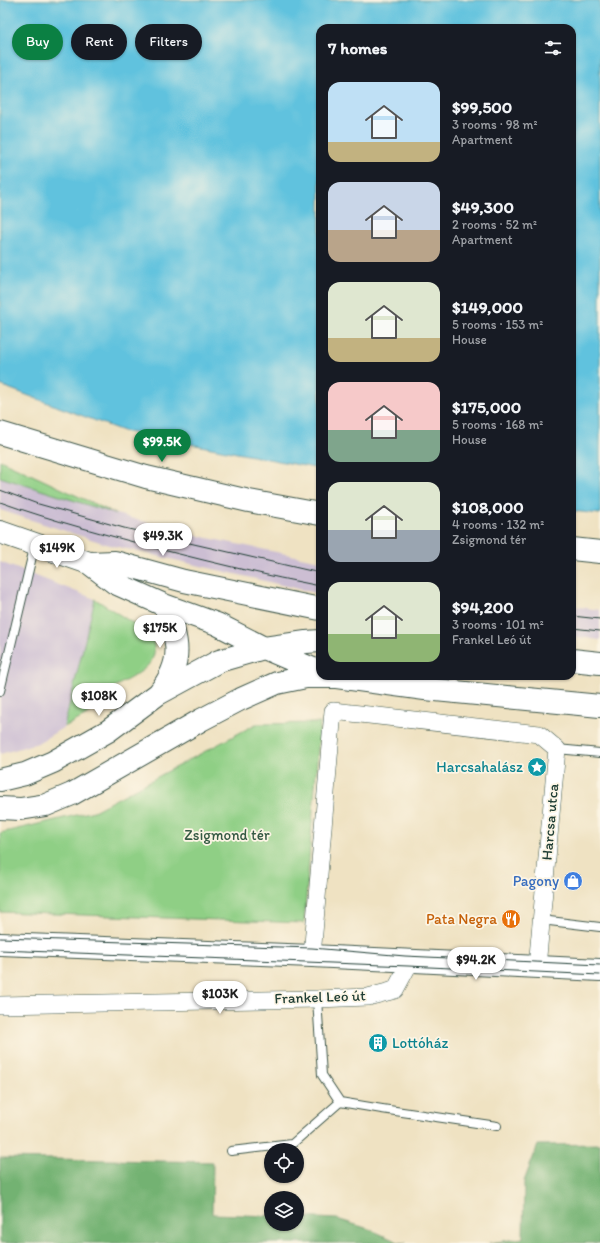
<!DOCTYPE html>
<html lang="en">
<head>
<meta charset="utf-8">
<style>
  :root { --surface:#171b24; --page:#20242c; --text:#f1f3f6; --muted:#9ea1a6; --accent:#0b8043 }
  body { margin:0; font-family:Itim,sans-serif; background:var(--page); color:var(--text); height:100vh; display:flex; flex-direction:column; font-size:15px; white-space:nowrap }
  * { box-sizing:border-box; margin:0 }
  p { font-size:13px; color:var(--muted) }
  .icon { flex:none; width:22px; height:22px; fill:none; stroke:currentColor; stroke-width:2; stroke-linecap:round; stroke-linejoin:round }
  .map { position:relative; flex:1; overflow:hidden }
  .sheet { position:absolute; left:316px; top:24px; width:260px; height:656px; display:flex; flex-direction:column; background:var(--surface); border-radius:12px; box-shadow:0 1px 3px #0004 }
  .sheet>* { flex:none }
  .top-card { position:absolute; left:12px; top:24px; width:244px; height:36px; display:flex; gap:8px }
  .buttons { position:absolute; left:264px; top:1143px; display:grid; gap:8px }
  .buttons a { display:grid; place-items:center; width:40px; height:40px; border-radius:50%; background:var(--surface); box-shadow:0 1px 3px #0004; font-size:20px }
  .price { position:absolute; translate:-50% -34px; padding:0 9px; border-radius:14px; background:#fff; color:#222; font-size:13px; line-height:26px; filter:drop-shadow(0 1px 2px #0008) }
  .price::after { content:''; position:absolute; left:50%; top:24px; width:12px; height:9px; margin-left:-6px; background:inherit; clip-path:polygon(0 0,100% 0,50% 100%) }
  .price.selected { background:var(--accent); color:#fff }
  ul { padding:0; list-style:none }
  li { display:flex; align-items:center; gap:12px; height:100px; padding:0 12px }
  li span { display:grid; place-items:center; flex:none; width:112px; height:80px; border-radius:12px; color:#555 }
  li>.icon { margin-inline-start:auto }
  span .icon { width:48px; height:48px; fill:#fffc; stroke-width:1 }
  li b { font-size:17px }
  h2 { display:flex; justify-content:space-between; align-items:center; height:48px; padding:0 12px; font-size:17px }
  .tag { padding:0 14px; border-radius:18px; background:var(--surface); box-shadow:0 1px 3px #0004; font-size:14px; line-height:36px }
  .tag.selected { background:var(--accent); color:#fff }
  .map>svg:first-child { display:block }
</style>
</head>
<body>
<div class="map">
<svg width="600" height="1243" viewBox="0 0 600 1243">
  <rect width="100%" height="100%" fill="#fcf5e5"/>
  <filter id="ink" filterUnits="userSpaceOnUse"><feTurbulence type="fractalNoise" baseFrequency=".025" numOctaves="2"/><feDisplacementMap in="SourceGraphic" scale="8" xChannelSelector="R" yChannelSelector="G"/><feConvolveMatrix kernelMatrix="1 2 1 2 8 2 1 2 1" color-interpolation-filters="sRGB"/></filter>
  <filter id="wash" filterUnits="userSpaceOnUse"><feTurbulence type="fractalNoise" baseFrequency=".012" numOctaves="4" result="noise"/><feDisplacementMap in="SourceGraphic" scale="16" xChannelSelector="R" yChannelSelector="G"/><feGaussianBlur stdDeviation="0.9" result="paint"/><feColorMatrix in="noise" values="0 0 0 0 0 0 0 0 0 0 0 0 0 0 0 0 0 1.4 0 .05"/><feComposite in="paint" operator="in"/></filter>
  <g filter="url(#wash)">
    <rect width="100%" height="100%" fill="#efe2c2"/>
    <path fill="#ccbed3" d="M0,477L116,514L198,536L320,561V594L106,544L0,510Z
      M0,562L95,599L64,727L38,743L0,754Z
      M572,606L600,610V640L572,636Z"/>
    <path fill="#8fcf85" stroke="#57865c" d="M0,460L116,514L0,477Z
      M95,599L150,634C168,670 125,676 107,693C101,698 97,707 91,712C83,718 73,722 64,727Z
      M320,723L304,923L0,912V833L94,811L256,724Z"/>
    <path fill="#73b272" stroke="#497853" d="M600,1144V1243H489L523,1238L524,1181L538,1145Z
      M0,1158L213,1162L212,1214L271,1216V1224H297V1217L337,1219L369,1229L398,1242L406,1243H0Z"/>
    <path fill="#60c2de" stroke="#408089" d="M0,0H600V514L572,511V28H320V469L123,431L0,385Z"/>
  </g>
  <g filter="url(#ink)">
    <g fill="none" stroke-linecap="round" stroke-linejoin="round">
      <g stroke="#3e5649" stroke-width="10">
        <path id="lane" d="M0,691L35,544
          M557,749L600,753
          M541,920L600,927
          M317,999L322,1075L340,1102L382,1109L497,1126
          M231,1151L292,1144L340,1102"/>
      </g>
      <g stroke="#3e5649" stroke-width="18">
        <path id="street" d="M312,956L333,711L539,734L557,749L537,967
          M0,1005L317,999L368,997L395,990L408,966L417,962"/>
      </g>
      <g stroke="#3e5649" stroke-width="24">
        <path id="secondary" d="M0,433L146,477L249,501L320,514
          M0,532L89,563L115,583L164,605L217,624L264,648L320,672
          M572,549L600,552
          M89,563L115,562L184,581L320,609
          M572,660L600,663
          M329,676L425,689L600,706
          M159,693C184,661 179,641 164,605
          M0,780L25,774L53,762L108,731L158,694L219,661L264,648L306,642L320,641
          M0,808L20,809L46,805L72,794L201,720L241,699L277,683L306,677H332
          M0,944L312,956L600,970"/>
      </g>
      <use href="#lane" stroke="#fff" stroke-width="8"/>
      <use href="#street" stroke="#fff" stroke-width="17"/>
      <use href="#secondary" stroke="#fff" stroke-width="22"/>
      <path stroke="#1f3d34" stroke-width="1" d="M0,490L35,503L124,528L320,573
        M0,502C53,521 108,535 163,550C215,563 267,576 320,586
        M572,616L600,619
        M572,628L600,631
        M0,938L312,948L405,956L600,965
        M0,950L408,966L600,975"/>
    </g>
  </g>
  <defs>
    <g id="sight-disc" transform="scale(1)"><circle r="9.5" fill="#0f9aa8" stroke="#fcf5e5"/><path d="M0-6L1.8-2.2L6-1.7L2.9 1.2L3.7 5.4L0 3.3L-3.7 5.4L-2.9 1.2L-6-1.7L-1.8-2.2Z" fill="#fff"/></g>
    <g id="shop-disc" transform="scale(1)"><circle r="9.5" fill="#3f7fe0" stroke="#fcf5e5"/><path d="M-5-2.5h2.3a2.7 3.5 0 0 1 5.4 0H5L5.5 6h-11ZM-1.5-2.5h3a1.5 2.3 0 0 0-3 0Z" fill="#fff"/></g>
    <g id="restaurant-disc" transform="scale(1)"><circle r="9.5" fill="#e8710a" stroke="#fcf5e5"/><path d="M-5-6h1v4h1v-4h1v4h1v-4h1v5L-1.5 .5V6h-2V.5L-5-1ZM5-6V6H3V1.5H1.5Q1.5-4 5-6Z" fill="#fff"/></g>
    <g id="building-disc" transform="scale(1)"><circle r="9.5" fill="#0f9aa8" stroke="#fcf5e5"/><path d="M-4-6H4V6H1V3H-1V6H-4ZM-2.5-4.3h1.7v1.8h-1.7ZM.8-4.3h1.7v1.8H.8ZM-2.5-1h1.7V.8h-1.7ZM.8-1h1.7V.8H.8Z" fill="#fff"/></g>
  </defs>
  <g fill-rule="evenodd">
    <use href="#sight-disc" x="537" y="767"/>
    <use href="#shop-disc" x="573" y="881"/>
    <use href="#restaurant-disc" x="511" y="919"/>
    <use href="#building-disc" x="378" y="1043"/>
  </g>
  <g text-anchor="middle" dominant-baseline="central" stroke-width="3.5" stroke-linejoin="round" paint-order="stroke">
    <g font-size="15" fill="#0d838f" stroke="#fcf5e5" text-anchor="end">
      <text x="523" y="767">Harcsahalász</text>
      <text x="392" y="1043" text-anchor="start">Lottóház</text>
    </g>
    <g font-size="15" fill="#1f3d34" stroke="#fcf5e5">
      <text transform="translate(550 822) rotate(-85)">Harcsa utca</text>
      <text transform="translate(320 997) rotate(-2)">Frankel Leó út</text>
    </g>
    <g font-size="15" fill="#355a44" stroke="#fcf5e5">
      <text x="227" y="835">Zsigmond tér</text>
    </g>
    <g font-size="15" fill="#366cbe" stroke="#fcf5e5" text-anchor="end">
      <text x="559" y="881">Pagony</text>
    </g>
    <g font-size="15" fill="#c56008" stroke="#fcf5e5" text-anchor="end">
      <text x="497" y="919">Pata Negra</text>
    </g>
  </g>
</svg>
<div class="buttons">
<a><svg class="icon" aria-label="locate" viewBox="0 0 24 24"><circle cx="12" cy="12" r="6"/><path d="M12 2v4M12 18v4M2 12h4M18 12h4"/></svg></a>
<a><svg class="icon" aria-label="layers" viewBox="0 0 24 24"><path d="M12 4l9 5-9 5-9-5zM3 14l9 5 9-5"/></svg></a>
</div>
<b class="price selected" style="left:162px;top:463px">$99.5K</b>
<b class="price" style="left:163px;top:557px">$49.3K</b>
<b class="price" style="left:57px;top:569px">$149K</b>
<b class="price" style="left:160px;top:649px">$175K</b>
<b class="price" style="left:99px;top:717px">$108K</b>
<b class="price" style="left:476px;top:981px">$94.2K</b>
<b class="price" style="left:220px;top:1015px">$103K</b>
<div class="top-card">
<a class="tag selected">Buy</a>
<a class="tag">Rent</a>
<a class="tag">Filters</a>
</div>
<section class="sheet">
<h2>7 homes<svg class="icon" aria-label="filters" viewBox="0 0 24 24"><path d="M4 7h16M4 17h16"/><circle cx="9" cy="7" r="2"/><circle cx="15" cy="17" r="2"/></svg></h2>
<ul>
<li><span style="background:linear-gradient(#bfe0f5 75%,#c2b280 0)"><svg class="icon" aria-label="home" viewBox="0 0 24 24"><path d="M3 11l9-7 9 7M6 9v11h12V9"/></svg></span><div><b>$99,500</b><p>3 rooms · 98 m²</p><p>Apartment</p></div></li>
<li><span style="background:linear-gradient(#c9d6e8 60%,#b9a48a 0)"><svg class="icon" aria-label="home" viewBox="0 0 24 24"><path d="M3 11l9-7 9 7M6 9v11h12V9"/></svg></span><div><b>$49,300</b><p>2 rooms · 52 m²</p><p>Apartment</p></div></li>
<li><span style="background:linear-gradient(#dfe7d0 70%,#c2b280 0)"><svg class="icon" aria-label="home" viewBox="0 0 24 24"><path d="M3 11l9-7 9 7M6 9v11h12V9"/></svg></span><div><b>$149,000</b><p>5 rooms · 153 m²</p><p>House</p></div></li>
<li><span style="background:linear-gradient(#f6c9c9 60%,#7fa58c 0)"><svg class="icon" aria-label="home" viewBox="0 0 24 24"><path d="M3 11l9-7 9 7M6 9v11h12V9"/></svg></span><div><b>$175,000</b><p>5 rooms · 168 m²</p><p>House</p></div></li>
<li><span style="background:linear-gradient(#dfe7d0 60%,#9aa5b1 0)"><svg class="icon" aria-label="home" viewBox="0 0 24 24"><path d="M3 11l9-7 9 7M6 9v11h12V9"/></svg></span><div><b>$108,000</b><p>4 rooms · 132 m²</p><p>Zsigmond tér</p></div></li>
<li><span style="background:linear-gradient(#dfe7d0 65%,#8fb573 0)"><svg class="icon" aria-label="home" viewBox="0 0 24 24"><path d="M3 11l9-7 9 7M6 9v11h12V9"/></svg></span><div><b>$94,200</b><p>3 rooms · 101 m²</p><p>Frankel Leó út</p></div></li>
</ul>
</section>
</div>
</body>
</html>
